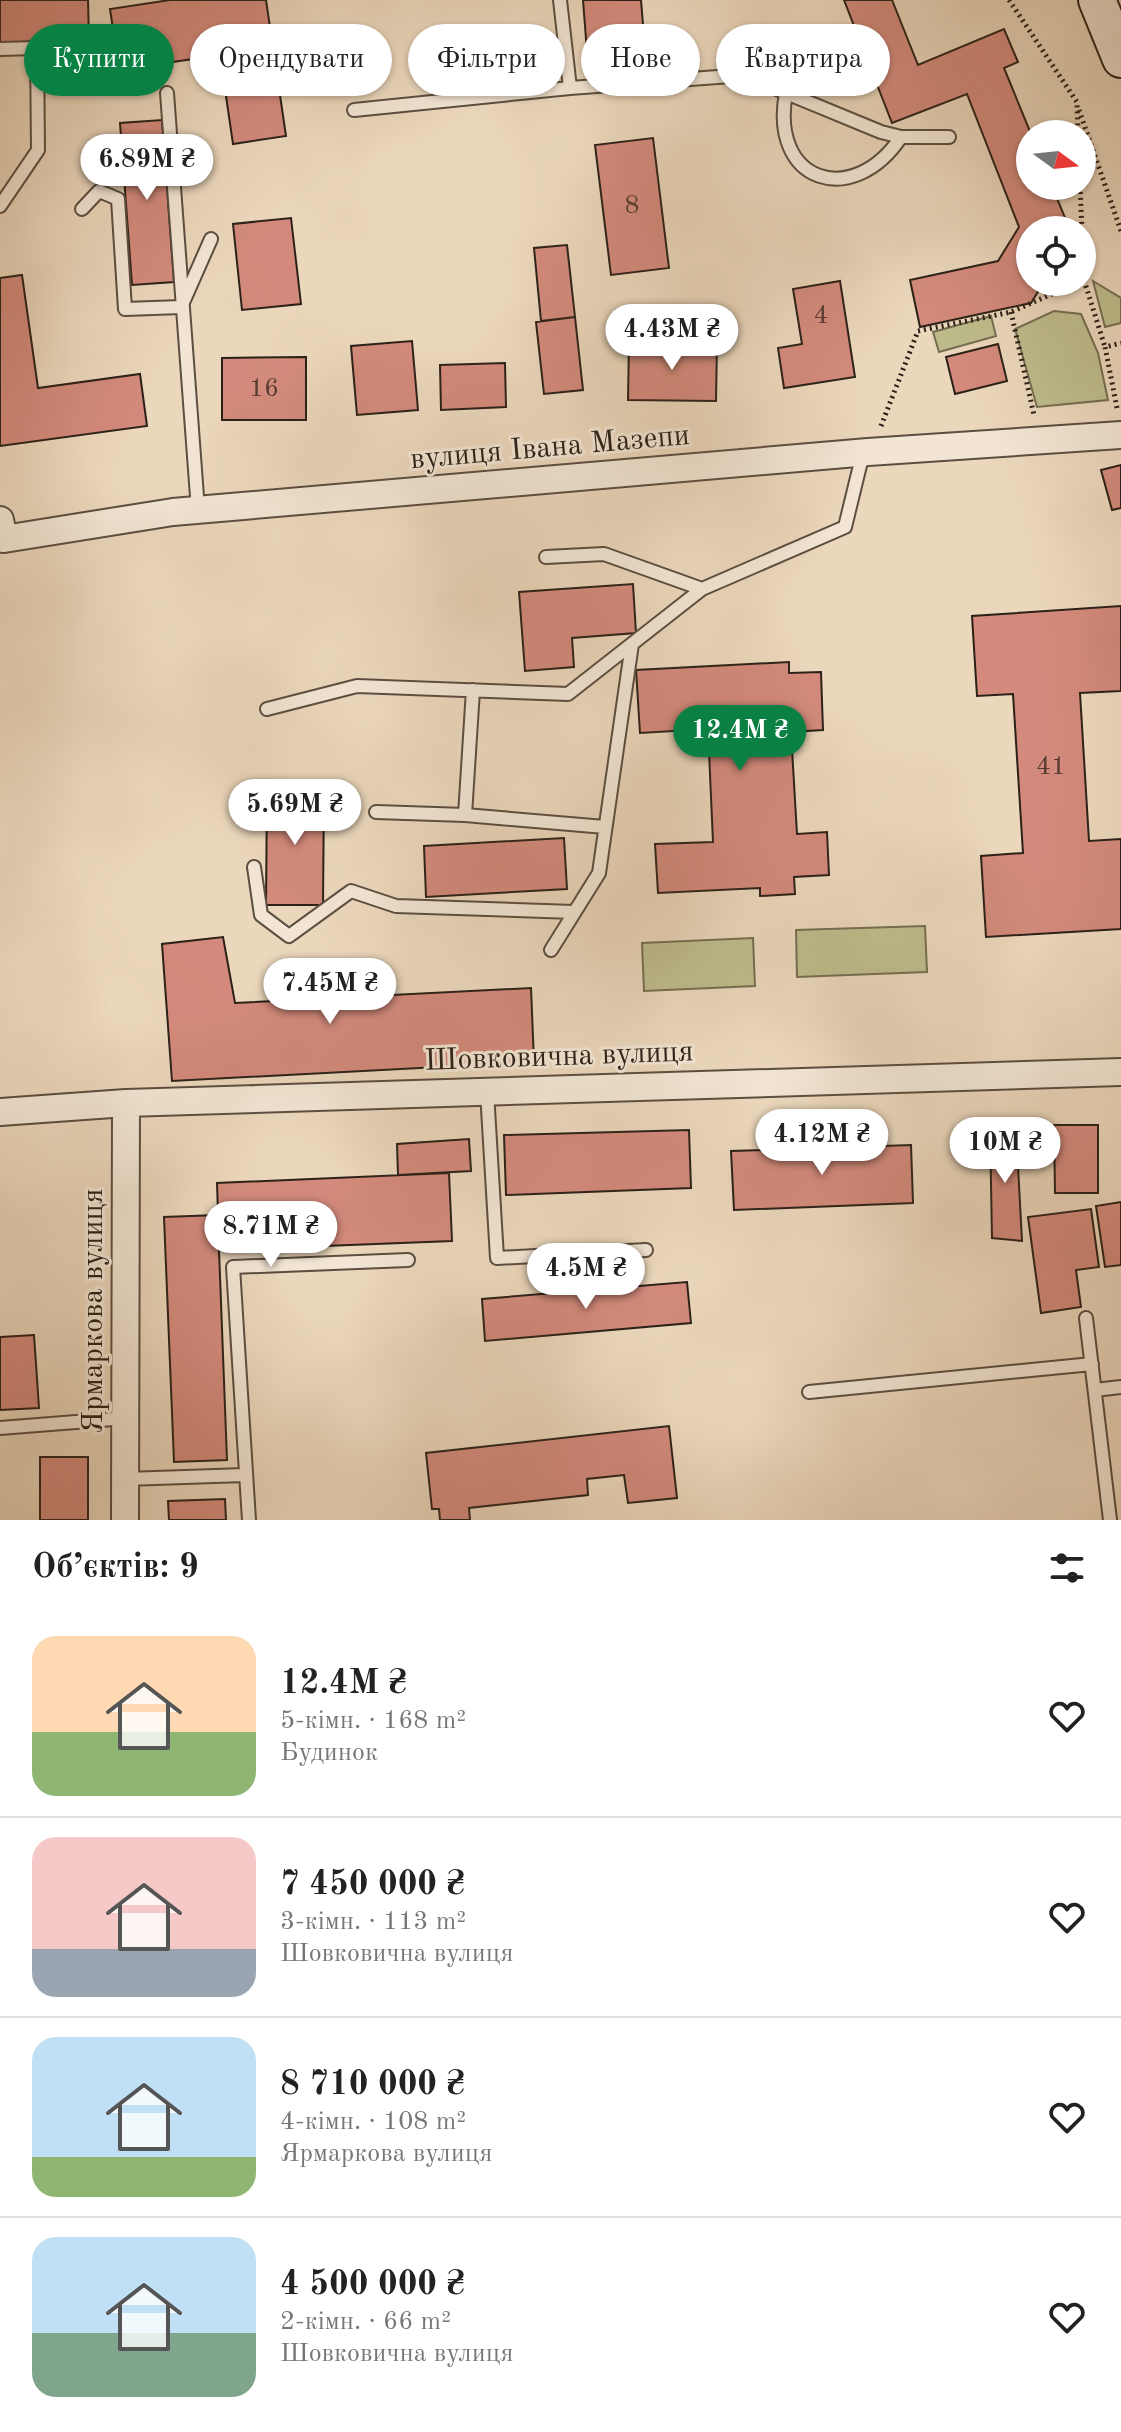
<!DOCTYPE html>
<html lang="uk">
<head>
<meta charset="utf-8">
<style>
  :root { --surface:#fff; --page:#f2f2f2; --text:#222; --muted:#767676; --line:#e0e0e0; --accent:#0b8043 }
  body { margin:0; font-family:"Old Standard TT",serif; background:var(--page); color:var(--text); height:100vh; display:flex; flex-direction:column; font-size:30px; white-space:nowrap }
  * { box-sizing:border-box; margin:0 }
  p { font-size:26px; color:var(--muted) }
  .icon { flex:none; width:44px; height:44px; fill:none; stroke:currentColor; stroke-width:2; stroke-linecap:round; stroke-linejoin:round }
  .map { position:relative; height:1520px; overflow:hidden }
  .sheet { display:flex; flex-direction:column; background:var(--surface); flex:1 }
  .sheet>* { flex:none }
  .guide { position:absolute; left:24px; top:24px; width:1074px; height:72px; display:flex; gap:16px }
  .needle { width:52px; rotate:105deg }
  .tools { position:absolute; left:1016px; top:120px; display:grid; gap:16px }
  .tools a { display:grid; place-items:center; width:80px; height:80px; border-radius:50%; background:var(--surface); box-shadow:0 2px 6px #0004; font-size:40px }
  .price { position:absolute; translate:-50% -68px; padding:0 18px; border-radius:28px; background:#fff; color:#222; font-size:26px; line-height:52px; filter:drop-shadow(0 2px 4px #0008) }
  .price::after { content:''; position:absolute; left:50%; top:48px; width:24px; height:18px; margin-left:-12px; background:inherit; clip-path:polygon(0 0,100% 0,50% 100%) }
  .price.on { background:var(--accent); color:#fff }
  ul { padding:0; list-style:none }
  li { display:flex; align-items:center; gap:24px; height:200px; padding:0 32px }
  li+li { border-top:2px solid var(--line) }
  li span { display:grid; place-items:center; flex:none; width:224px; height:160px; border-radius:24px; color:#555 }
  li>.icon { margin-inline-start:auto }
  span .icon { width:96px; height:96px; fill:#fffc; stroke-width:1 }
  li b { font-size:34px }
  h2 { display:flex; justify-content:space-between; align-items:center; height:96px; padding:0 32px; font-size:34px }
  .tag { padding:0 28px; border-radius:36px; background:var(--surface); box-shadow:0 2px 6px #0004; font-size:28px; line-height:72px }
  .tag.on { background:var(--accent); color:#fff }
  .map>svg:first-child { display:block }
</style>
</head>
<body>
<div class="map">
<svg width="1121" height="1520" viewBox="0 0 1121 1520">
  <rect width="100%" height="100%" fill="#ebd7bc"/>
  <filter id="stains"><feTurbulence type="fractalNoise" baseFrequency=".0025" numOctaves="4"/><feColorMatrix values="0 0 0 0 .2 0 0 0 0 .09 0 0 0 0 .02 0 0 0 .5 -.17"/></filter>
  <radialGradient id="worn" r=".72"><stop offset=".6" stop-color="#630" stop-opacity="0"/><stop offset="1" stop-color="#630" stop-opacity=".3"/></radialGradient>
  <path fill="#bebc8c" stroke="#756e52" stroke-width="2" d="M1093,281L1121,298V323L1105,327Z
    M1054,311L1081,314L1098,353L1108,400L1037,407L1015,329Z
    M991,316L996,336L939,352L933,332Z
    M925,926L927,972L797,977L796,930Z
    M753,938L755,986L644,991L642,943Z"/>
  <path fill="#d38a7c" stroke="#2c2118" stroke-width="2" d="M0,0H88L89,39L0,43Z
    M170,0H266L286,136L233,144L220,55L119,70L110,9Z
    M583,0H641L647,74L589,78Z
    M844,0H892L918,65L1004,29L1018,62L1004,68L1031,134L1030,186H1052L1070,230H1030V282H1044L1031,303L920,327L910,280L998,261L1019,227L967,94L892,123Z
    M162,120L174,282L132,285L120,123Z
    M653,138L669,268L611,275L595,145Z
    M291,218L301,304L242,310L233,224Z
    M567,245L575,317L541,321L534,248Z
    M22,275L38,388L140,374L147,426L0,446V278Z
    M840,281L855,377L784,388L778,348L802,344L793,289Z
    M575,317L583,390L544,394L536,322Z
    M412,341L418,410L357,415L351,346Z
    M629,342L717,343L716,401L628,400Z
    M998,344L1007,381L955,394L946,357Z
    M306,357V420H222V358Z
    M505,363L506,407L441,410L440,365Z
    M1121,465V508L1112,510L1101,470Z
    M633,584L636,633L572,638L574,667L525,671L519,592Z
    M1121,606V691L1080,693L1089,841L1121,839V929L986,937L981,856L1023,853L1013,694L977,696L972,616Z
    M789,662V673L821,672L823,730L791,732L797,834L827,832L829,875L794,877L795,894L760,896V888L658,893L655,844L713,842L708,729L640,733L636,670Z
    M267,788L324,789L323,905H266Z
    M564,838L567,889L426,897L424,846Z
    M223,937L235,1003L531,988L534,1062L172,1081L162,944Z
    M1054,1125H1098V1193H1055Z
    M990,1128L1016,1129L1022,1241L992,1238Z
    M689,1130L691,1188L506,1195L504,1135Z
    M469,1139L471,1171L398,1175L397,1144Z
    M911,1145L913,1203L734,1210L731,1151Z
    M449,1173L452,1241L219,1250L227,1460L174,1462L164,1217L218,1215L217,1183Z
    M1121,1202V1265L1105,1267L1096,1206Z
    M1091,1209L1099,1267L1076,1270L1081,1307L1041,1313L1028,1217Z
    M687,1282L691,1323L485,1341L482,1299Z
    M34,1335L39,1408L0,1410V1337Z
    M669,1426L677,1498L628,1503L624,1475L587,1479L588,1495L469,1508L470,1520H440L439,1509H432L426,1453Z
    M40,1457H88V1520H40Z
    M225,1499L226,1520H169L168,1501Z"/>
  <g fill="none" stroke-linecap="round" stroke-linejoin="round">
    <g stroke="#5c4e41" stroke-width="16">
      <path id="lane" d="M0,49L37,48L38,150L0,206
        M570,88L731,76L750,78L881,132L901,137H949
        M167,93L198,510
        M786,93C769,183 853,209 901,137
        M354,110L570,88L560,0
        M82,209L99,191L118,199L125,309L181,307L211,239
        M546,557L604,554L702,589L845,527L863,453
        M473,690L465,815L605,827
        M267,709L357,686L568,694L702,589
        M376,812L465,815
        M254,867L261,915L289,936L351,891L396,906L574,912
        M551,950L599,873L632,644
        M487,1092L497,1258L646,1250
        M1086,1318L1110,1520
        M1095,1390L1121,1387
        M809,1392L1092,1364
        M0,1428L126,1418
        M125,1479L245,1475
        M249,1520L233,1267L408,1260"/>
    </g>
    <g stroke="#5c4e41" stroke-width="30">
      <path id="street" d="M0,520L4,539L173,512L868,452L1121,435
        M0,1112L126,1103L1121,1072
        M125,1520L126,1103"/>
    </g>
    <g stroke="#2c2118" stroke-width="40">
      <path id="secondary" d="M1097,0L1121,59"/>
    </g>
    <path stroke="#2c2118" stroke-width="5" stroke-dasharray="2 4" stroke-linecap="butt" d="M1009,0L1077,102L1078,134
      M1079,110L1121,231
      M1080,186L1082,230
      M1082,231V280
      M1084,280L1105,347
      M1011,312L1034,415
      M1117,408L1105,347L1121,343
      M881,426L918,331L1011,312L1079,282"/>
    <use href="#lane" stroke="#f2e5d3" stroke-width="12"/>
    <use href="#street" stroke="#f2e5d3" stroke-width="26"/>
    <use href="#secondary" stroke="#f2e5d3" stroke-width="36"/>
  </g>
  <g text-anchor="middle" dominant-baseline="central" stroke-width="6" stroke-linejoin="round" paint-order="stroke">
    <g font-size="26" fill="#563b31">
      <text x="632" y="206">8</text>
      <text x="821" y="316">4</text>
      <text x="264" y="389">16</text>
      <text x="1051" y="767">41</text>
    </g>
    <g font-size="30" fill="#2c2118" stroke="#f2e5d3">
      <text transform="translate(550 448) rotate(-5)">вулиця Івана Мазепи</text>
      <text transform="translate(559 1057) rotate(-2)">Шовковична вулиця</text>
      <text transform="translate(94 1311) rotate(-90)">Ярмаркова вулиця</text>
    </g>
  </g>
  <rect width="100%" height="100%" filter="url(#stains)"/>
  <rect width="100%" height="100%" fill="url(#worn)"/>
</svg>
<div class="tools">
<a><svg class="needle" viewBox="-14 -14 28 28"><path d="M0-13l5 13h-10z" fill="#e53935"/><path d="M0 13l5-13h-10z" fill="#767676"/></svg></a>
<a><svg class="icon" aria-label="locate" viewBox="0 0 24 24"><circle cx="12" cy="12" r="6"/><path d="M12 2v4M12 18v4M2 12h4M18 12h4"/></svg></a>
</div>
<b class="price" style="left:147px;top:202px">6.89M ₴</b>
<b class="price" style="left:672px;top:372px">4.43M ₴</b>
<b class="price on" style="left:740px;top:773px">12.4M ₴</b>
<b class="price" style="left:295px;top:847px">5.69M ₴</b>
<b class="price" style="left:330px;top:1026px">7.45M ₴</b>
<b class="price" style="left:822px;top:1177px">4.12M ₴</b>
<b class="price" style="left:1005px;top:1185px">10M ₴</b>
<b class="price" style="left:271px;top:1269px">8.71M ₴</b>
<b class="price" style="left:586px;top:1311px">4.5M ₴</b>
<div class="guide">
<a class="tag on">Купити</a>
<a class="tag">Орендувати</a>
<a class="tag">Фільтри</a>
<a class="tag">Нове</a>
<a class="tag">Квартира</a>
</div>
</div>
<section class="sheet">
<h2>Об’єктів: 9<svg class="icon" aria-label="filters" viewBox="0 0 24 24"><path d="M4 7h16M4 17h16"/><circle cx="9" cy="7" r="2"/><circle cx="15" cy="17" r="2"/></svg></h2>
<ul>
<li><span style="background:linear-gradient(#ffd9b3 60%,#8fb573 0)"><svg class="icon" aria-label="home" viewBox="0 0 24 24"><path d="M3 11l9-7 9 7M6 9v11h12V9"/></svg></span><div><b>12.4M ₴</b><p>5-кімн. · 168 m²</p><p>Будинок</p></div><svg class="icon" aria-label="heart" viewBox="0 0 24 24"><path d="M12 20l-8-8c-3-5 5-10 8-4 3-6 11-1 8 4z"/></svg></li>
<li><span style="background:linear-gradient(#f6c9c9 70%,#9aa5b1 0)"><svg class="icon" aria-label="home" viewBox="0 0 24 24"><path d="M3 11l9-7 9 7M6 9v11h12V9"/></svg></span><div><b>7 450 000 ₴</b><p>3-кімн. · 113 m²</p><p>Шовковична вулиця</p></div><svg class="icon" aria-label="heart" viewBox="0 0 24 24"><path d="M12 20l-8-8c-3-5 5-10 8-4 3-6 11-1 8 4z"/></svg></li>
<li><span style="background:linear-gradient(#bfe0f5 75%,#8fb573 0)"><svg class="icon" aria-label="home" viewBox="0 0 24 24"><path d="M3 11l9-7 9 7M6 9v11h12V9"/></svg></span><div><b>8 710 000 ₴</b><p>4-кімн. · 108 m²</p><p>Ярмаркова вулиця</p></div><svg class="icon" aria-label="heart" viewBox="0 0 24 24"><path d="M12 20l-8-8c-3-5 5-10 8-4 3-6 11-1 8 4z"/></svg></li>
<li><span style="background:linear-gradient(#bfe0f5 60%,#7fa58c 0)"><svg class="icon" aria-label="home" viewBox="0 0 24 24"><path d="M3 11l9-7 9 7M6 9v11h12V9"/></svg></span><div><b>4 500 000 ₴</b><p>2-кімн. · 66 m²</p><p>Шовковична вулиця</p></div><svg class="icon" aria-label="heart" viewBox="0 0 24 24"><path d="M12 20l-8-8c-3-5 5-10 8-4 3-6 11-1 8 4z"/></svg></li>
</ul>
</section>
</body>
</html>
